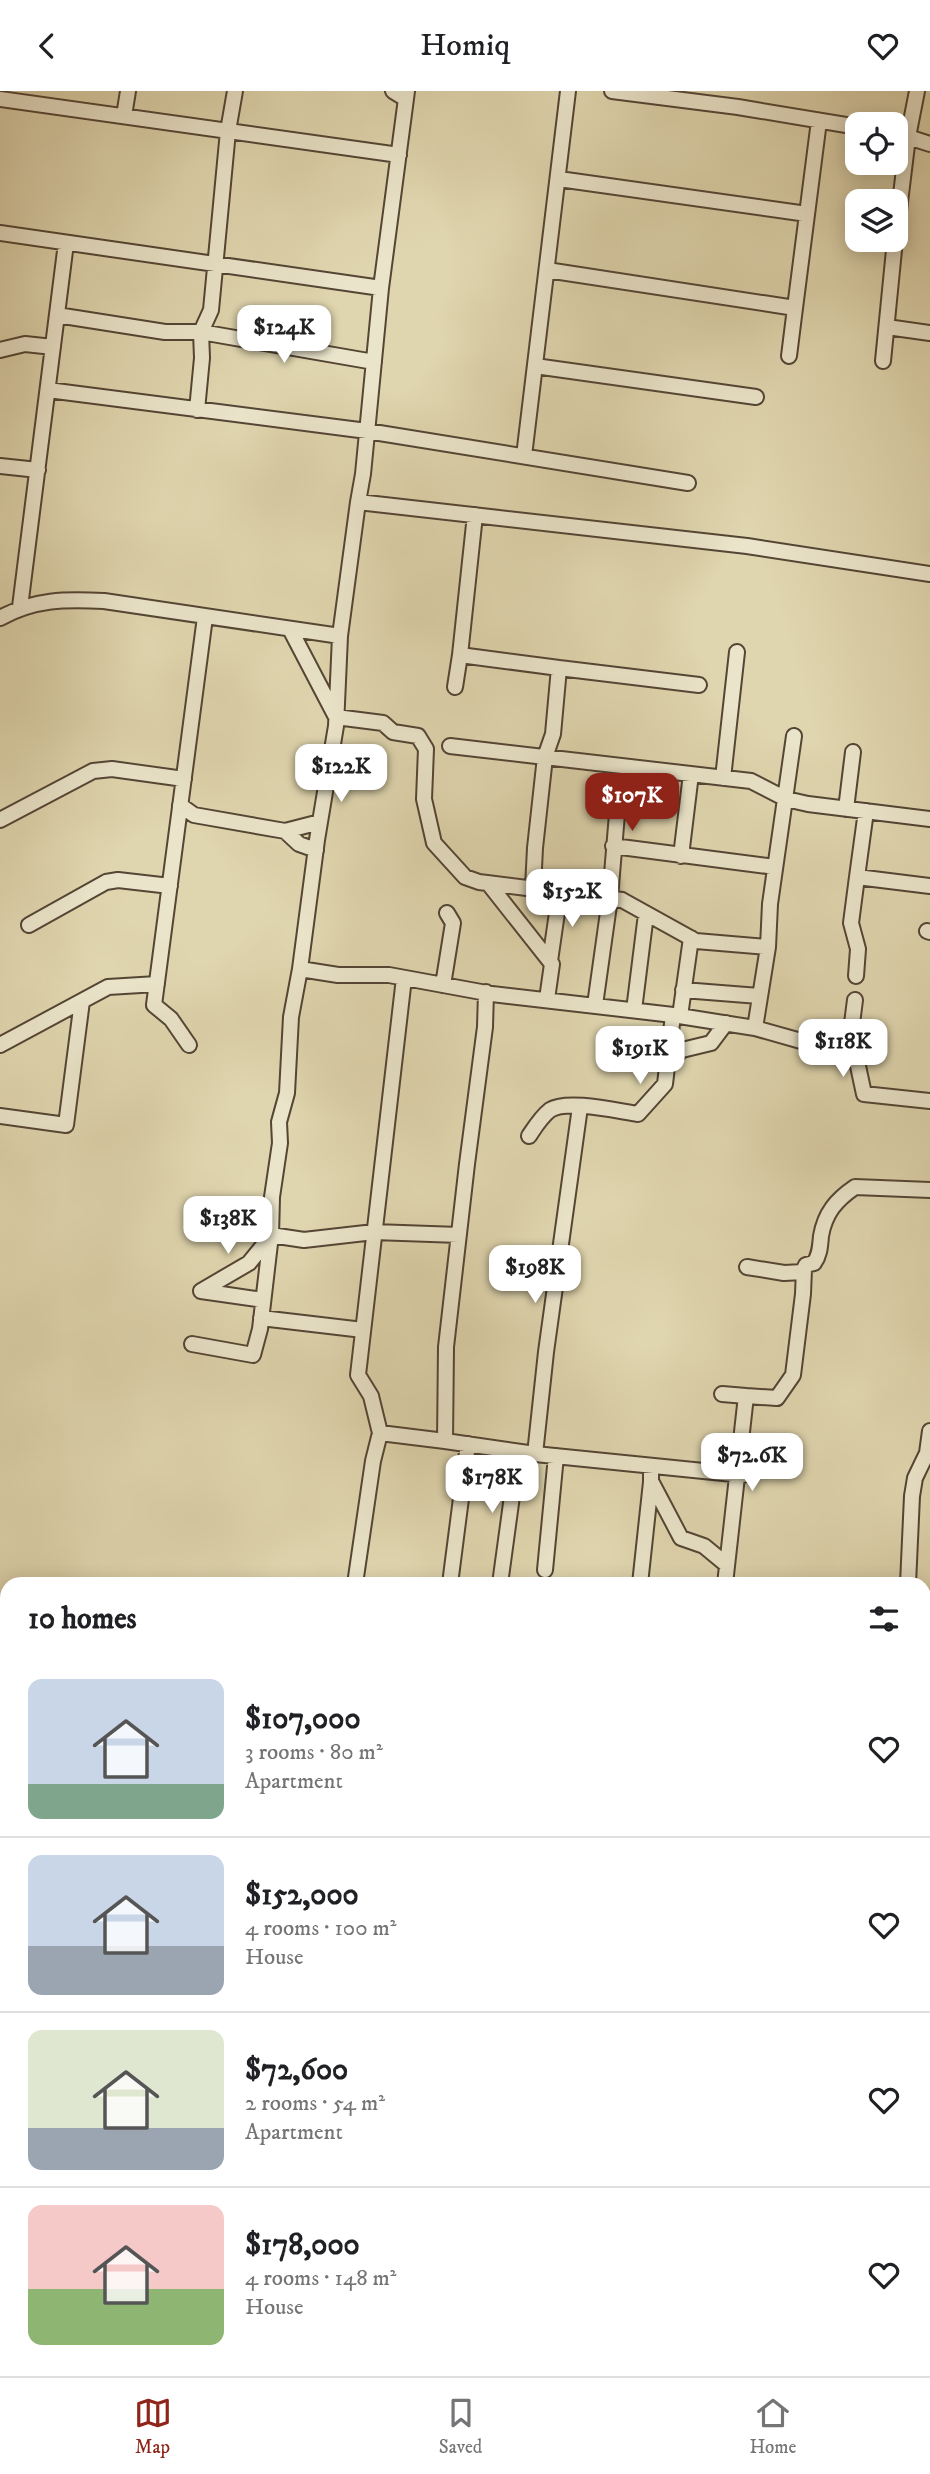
<!DOCTYPE html>
<html lang="en">
<head>
<meta charset="utf-8">
<style>
  :root { --surface:#fff; --page:#f6f6f6; --text:#202124; --muted:#757577; --line:#e0e0e0; --accent:#8f2418 }
  body { margin:0; font-family:"IM FELL DW Pica",serif; background:var(--page); color:var(--text); height:100vh; display:flex; flex-direction:column; font-size:26px; white-space:nowrap }
  * { box-sizing:border-box; margin:0 }
  p { font-size:23px; color:var(--muted) }
  .icon { flex:none; width:38px; height:38px; fill:none; stroke:currentColor; stroke-width:2; stroke-linecap:round; stroke-linejoin:round }
  .map { position:relative; flex:1; overflow:hidden }
  .side { position:absolute; left:0px; top:1486px; width:931px; height:800px; display:flex; flex-direction:column; background:var(--surface); border-radius:21px 21px 0 0; box-shadow:0 4px 18px #0003 }
  .side>* { flex:none }
  .fabs { position:absolute; left:845px; top:21px; display:grid; gap:14px }
  .fabs a { display:grid; place-items:center; width:63px; height:63px; border-radius:14px; background:var(--surface); box-shadow:0 4px 18px #0003; font-size:35px }
  .price { position:absolute; translate:-50% -60px; padding:0 16px; border-radius:14px; background:#fff; color:#222; font-size:23px; line-height:46px; filter:drop-shadow(0 2px 4px #0008) }
  .price::after { content:''; position:absolute; left:50%; top:42px; width:21px; height:16px; margin-left:-10px; background:inherit; clip-path:polygon(0 0,100% 0,50% 100%) }
  .price.selected { background:var(--accent); color:#fff }
  ul { padding:0; list-style:none }
  li { display:flex; align-items:center; gap:21px; height:175px; padding:0 28px }
  li+li { border-top:2px solid var(--line) }
  li span { display:grid; place-items:center; flex:none; width:196px; height:140px; border-radius:14px; color:#555 }
  li>.icon { margin-inline-start:auto }
  span .icon { width:84px; height:84px; fill:#fffc; stroke-width:1 }
  li b { font-size:30px }
  h2 { display:flex; justify-content:space-between; align-items:center; height:84px; padding:0 28px; font-size:30px }
  header { display:flex; justify-content:space-between; align-items:center; height:91px; padding:0 28px; background:var(--surface); font-size:32px; font-weight:600 }
  .dock { display:flex; justify-content:space-around; align-items:center; height:98px; border-top:2px solid var(--line); background:var(--surface); font-size:19px; color:var(--muted) }
  .dock a { display:grid; justify-items:center; gap:4px }
  .dock .selected { color:var(--accent) }
  .map>svg:first-child { display:block }
</style>
</head>
<body>
<header><svg class="icon" aria-label="back" viewBox="0 0 24 24"><path d="M15 5l-7 7 7 7"/></svg>Homiq<svg class="icon" aria-label="heart" viewBox="0 0 24 24"><path d="M12 20l-8-8c-3-5 5-10 8-4 3-6 11-1 8 4z"/></svg></header>
<div class="map">
<svg width="930" height="2285" viewBox="0 0 930 2285">
  <rect width="100%" height="100%" fill="#dfd5ae"/>
  <filter id="stains"><feTurbulence type="fractalNoise" baseFrequency=".00286" numOctaves="4"/><feColorMatrix values="0 0 0 0 .2 0 0 0 0 .09 0 0 0 0 .02 0 0 0 .5 -.17"/></filter>
  <radialGradient id="worn" r=".72"><stop offset=".6" stop-color="#630" stop-opacity="0"/><stop offset="1" stop-color="#630" stop-opacity=".3"/></radialGradient>
  <g fill="none" stroke-linecap="round" stroke-linejoin="round">
    <g stroke="#544535" stroke-width="18">
      <path id="street" d="M393,0L406,8
        M612,0L738,16L858,36
        M917,0L908,46L930,53
        M0,8L399,64
        M124,25L128,0
        M896,43L908,46L896,144
        M559,88L807,123
        M0,142L381,197L363,383L358,411
        M547,179L795,217L789,265
        M381,197L407,0
        M795,217L819,30
        M57,224L165,241H201L374,271
        M887,236L930,242
        M0,259L25,253L53,256
        M883,270L895,149
        M535,275L756,306
        M48,299L367,340L688,392
        M197,319L202,267L201,241L211,219L228,40L235,0
        M524,365L568,0
        M0,375L38,379
        M20,516L66,152
        M0,527C35,508 65,508 104,510L340,545L358,411L747,455L930,483
        M290,538L336,626L383,632L393,641L418,645L426,658L424,708L434,752L465,786L479,791L622,809L696,850L768,856
        M460,564L475,424
        M455,596L460,564L559,577
        M794,645L770,813L768,856L755,937L801,950L849,956L855,909
        M450,655L751,690L786,708L808,713L930,728
        M723,687L737,561
        M180,714L194,724L285,740L299,753L316,759
        M846,718L853,661
        M0,729L93,680L112,678L184,688
        M285,740L320,731
        M613,755L775,776
        M681,765L691,683
        M857,786L866,720
        M488,792L552,873L547,908
        M533,797L535,757L545,666L553,643L559,577L699,594
        M29,834L106,791L118,789L170,795
        M927,840L930,841
        M550,870L560,801
        M300,878L317,749L336,635L340,545
        M856,885L858,858L851,832L857,786L930,795
        M404,887L358,1284L371,1305L380,1342L445,1350L446,1256L467,1073L485,936L486,901
        M443,894L453,832L447,822
        M683,899L759,905
        M595,914L610,807L621,675
        M634,919L646,823
        M680,925L691,847
        M0,954L108,896L157,893
        M189,954L171,928L154,914L205,526
        M849,956L855,961L864,1003L930,1010
        M667,973L682,959L711,952L726,932
        M0,1025L66,1034L82,910
        M529,1045C535,1036 541,1026 550,1019C567,1008 617,1020 638,1023L665,993L673,924
        M459,1144L374,1141L304,1149L271,1144L272,1106L280,1052L279,1031L287,1002L291,926L300,878L338,884H389L492,903L673,924L755,937
        M747,1176L784,1182L803,1181
        M201,1200L249,1172L270,1146
        M201,1200L263,1209
        M261,1227L363,1239
        M192,1253L253,1264L260,1238L271,1144
        M722,1303L746,1305
        M445,1350L535,1363L546,1261L580,1016
        M535,1363L743,1384
        M651,1375V1390L681,1447L704,1455L727,1474
        M545,1479L556,1365
        M355,1493L373,1370L380,1342
        M450,1493L468,1353
        M500,1493L518,1361
        M640,1493L651,1391
        M725,1493L746,1305L777,1307L793,1284L803,1203L804,1178L806,1174L814,1172C820,1164 820,1155 821,1145C825,1122 836,1109 855,1096L930,1099
        M908,1493L912,1405L915,1387L927,1362L930,1340
        M924,1545L930,1549
        M924,1623L930,1624
        M0,1784L7,1797
        M924,1924L930,1928
        M0,1946H7
        M924,1965L930,1966
        M260,2278L263,2285
        M803,2278L809,2285
        M25,2285L40,2278
        M447,2285L448,2278
        M520,2285L521,2278
        M667,2285L668,2278
        M744,2285L748,2278"/>
    </g>
    <g stroke="#26150d" stroke-width="24">
      <path id="primary" d="M0,2158L7,2171
        M0,2187L7,2201
        M61,2278L64,2285"/>
    </g>
    <use href="#street" stroke="#eae4ca" stroke-width="14"/>
    <use href="#primary" stroke="#dfd5ae" stroke-width="21"/>
    <g stroke="#26150d" stroke-width="8">
      <path id="rail" d="M0,1828L7,1842
        M0,1857L7,1871
        M220,2278L223,2285
        M235,2278L238,2285"/>
    </g>
    <use href="#rail" stroke="#eae4ca" stroke-width="5" stroke-dasharray="16" stroke-linecap="butt"/>
  </g>
  <rect width="100%" height="100%" filter="url(#stains)"/>
  <rect width="100%" height="100%" fill="url(#worn)"/>
</svg>
<div class="fabs">
<a><svg class="icon" aria-label="locate" viewBox="0 0 24 24"><circle cx="12" cy="12" r="6"/><path d="M12 2v4M12 18v4M2 12h4M18 12h4"/></svg></a>
<a><svg class="icon" aria-label="layers" viewBox="0 0 24 24"><path d="M12 4l9 5-9 5-9-5zM3 14l9 5 9-5"/></svg></a>
</div>
<b class="price" style="left:284px;top:274px">$124K</b>
<b class="price" style="left:341px;top:713px">$122K</b>
<b class="price selected" style="left:632px;top:742px">$107K</b>
<b class="price" style="left:572px;top:838px">$152K</b>
<b class="price" style="left:843px;top:988px">$118K</b>
<b class="price" style="left:640px;top:995px">$191K</b>
<b class="price" style="left:228px;top:1165px">$138K</b>
<b class="price" style="left:535px;top:1214px">$198K</b>
<b class="price" style="left:752px;top:1402px">$72.6K</b>
<b class="price" style="left:492px;top:1424px">$178K</b>
<section class="side">
<h2>10 homes<svg class="icon" aria-label="filters" viewBox="0 0 24 24"><path d="M4 7h16M4 17h16"/><circle cx="9" cy="7" r="2"/><circle cx="15" cy="17" r="2"/></svg></h2>
<ul>
<li><span style="background:linear-gradient(#c9d6e8 75%,#7fa58c 0)"><svg class="icon" aria-label="home" viewBox="0 0 24 24"><path d="M3 11l9-7 9 7M6 9v11h12V9"/></svg></span><div><b>$107,000</b><p>3 rooms · 80 m²</p><p>Apartment</p></div><svg class="icon" aria-label="heart" viewBox="0 0 24 24"><path d="M12 20l-8-8c-3-5 5-10 8-4 3-6 11-1 8 4z"/></svg></li>
<li><span style="background:linear-gradient(#c9d6e8 65%,#9aa5b1 0)"><svg class="icon" aria-label="home" viewBox="0 0 24 24"><path d="M3 11l9-7 9 7M6 9v11h12V9"/></svg></span><div><b>$152,000</b><p>4 rooms · 100 m²</p><p>House</p></div><svg class="icon" aria-label="heart" viewBox="0 0 24 24"><path d="M12 20l-8-8c-3-5 5-10 8-4 3-6 11-1 8 4z"/></svg></li>
<li><span style="background:linear-gradient(#dfe7d0 70%,#9aa5b1 0)"><svg class="icon" aria-label="home" viewBox="0 0 24 24"><path d="M3 11l9-7 9 7M6 9v11h12V9"/></svg></span><div><b>$72,600</b><p>2 rooms · 54 m²</p><p>Apartment</p></div><svg class="icon" aria-label="heart" viewBox="0 0 24 24"><path d="M12 20l-8-8c-3-5 5-10 8-4 3-6 11-1 8 4z"/></svg></li>
<li><span style="background:linear-gradient(#f6c9c9 60%,#8fb573 0)"><svg class="icon" aria-label="home" viewBox="0 0 24 24"><path d="M3 11l9-7 9 7M6 9v11h12V9"/></svg></span><div><b>$178,000</b><p>4 rooms · 148 m²</p><p>House</p></div><svg class="icon" aria-label="heart" viewBox="0 0 24 24"><path d="M12 20l-8-8c-3-5 5-10 8-4 3-6 11-1 8 4z"/></svg></li>
</ul>
</section>
</div>
<nav class="dock">
<a class="selected"><svg class="icon" aria-label="map" viewBox="0 0 24 24"><path d="M3 6l6-2 6 2 6-2v14l-6 2-6-2-6 2zM9 4v14M15 6v14"/></svg>Map</a>
<a><svg class="icon" aria-label="saved" viewBox="0 0 24 24"><path d="M7 4h10v16l-5-4-5 4z"/></svg>Saved</a>
<a><svg class="icon" aria-label="home" viewBox="0 0 24 24"><path d="M3 11l9-7 9 7M6 9v11h12V9"/></svg>Home</a>
</nav>
</body>
</html>
